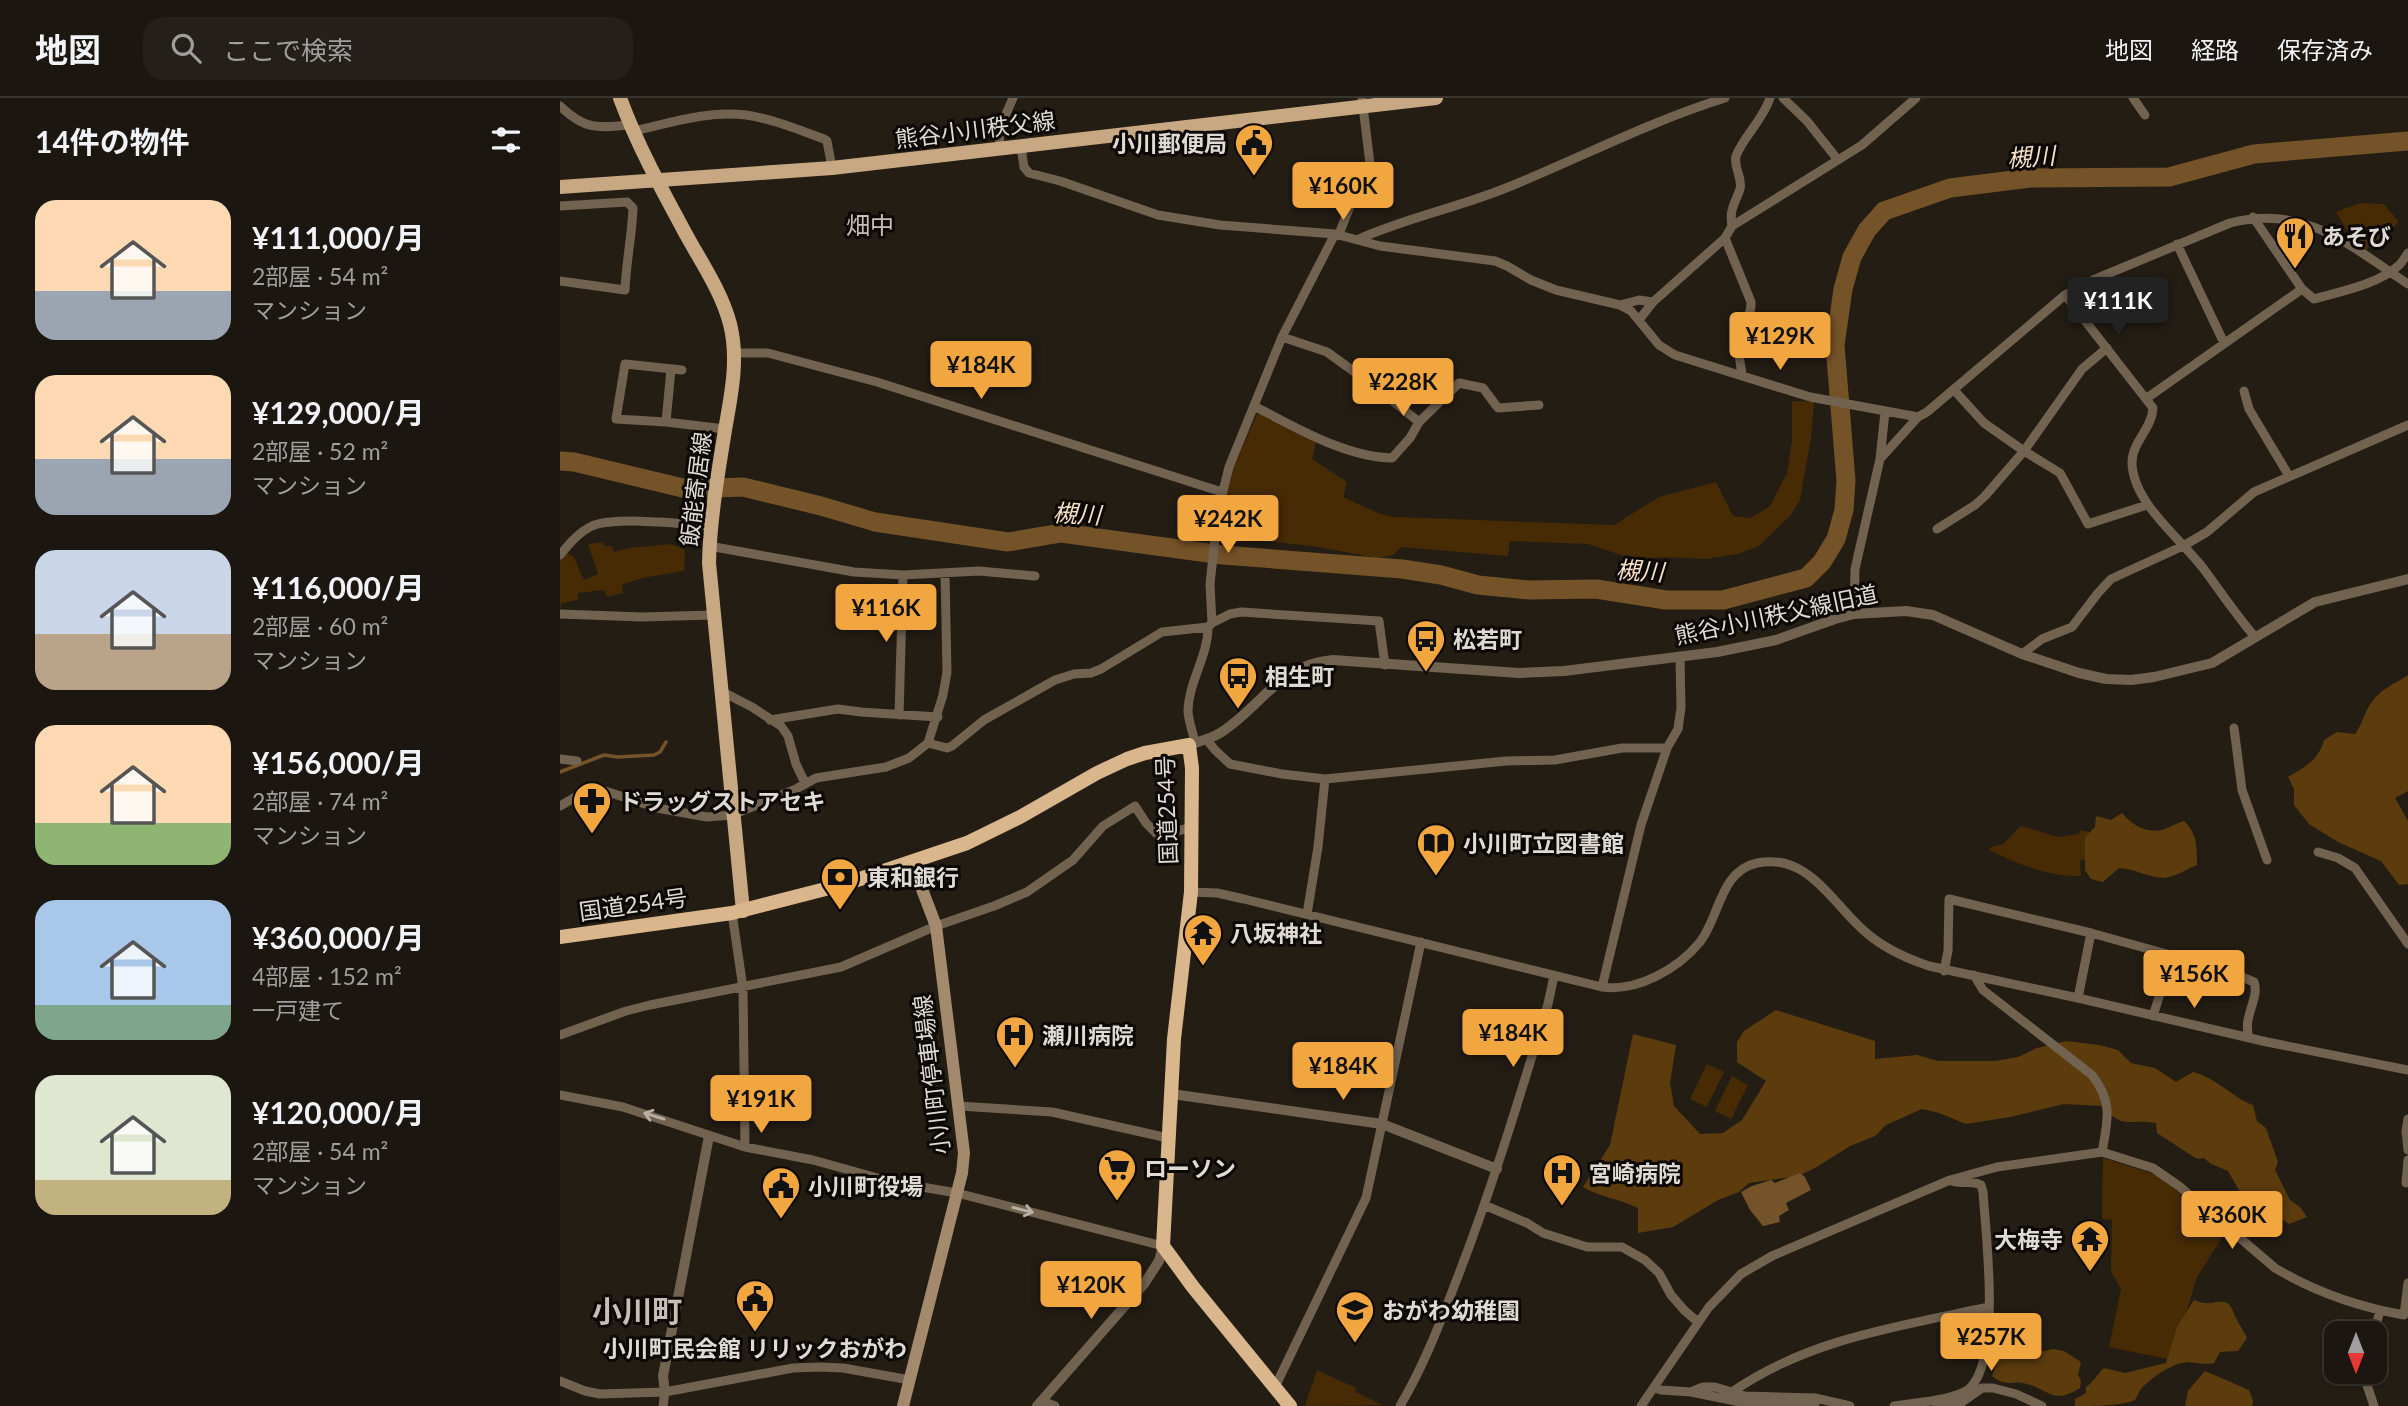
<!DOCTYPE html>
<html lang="ja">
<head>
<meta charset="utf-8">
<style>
  :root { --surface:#1b160f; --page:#241f18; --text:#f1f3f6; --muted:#a09f9e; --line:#39352f; --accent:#f1a640 }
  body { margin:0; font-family:Lato,"Noto Sans JP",sans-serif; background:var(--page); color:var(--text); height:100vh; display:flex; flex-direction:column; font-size:26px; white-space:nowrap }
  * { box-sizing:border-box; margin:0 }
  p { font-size:23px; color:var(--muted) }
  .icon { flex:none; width:38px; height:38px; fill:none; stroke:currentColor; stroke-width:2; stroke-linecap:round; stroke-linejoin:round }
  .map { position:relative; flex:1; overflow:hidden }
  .details { display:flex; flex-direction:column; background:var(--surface); width:560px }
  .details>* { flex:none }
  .needle { width:46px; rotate:180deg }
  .fabs { position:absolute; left:1764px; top:1223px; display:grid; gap:14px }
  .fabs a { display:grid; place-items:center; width:63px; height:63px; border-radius:14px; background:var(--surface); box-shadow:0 2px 5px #0004,0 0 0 2px var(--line); font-size:35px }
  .price { position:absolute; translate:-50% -60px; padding:0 16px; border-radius:7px; background:var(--accent); color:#111; font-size:23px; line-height:46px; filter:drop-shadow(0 2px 4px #0008) }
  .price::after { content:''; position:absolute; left:50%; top:42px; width:21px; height:16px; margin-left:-10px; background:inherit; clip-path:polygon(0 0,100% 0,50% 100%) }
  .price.current { background:#222; color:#fff }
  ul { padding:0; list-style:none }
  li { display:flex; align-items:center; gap:21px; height:175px; padding:0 35px }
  li span { display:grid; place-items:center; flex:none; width:196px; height:140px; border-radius:21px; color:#555 }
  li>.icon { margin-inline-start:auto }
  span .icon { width:84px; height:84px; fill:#fffc; stroke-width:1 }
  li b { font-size:30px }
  h2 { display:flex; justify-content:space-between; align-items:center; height:84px; padding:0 35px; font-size:30px }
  header { display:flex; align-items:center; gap:42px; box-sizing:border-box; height:98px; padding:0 35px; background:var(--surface); border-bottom:2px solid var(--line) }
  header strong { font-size:33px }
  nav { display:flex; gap:38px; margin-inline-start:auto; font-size:24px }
  .search { width:490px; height:63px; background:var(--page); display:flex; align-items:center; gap:18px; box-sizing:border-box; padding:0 24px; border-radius:21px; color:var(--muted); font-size:26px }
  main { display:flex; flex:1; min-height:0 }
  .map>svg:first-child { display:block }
</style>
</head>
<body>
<header>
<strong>地図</strong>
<div class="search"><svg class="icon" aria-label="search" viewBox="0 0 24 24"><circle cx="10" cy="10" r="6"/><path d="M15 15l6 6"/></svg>ここで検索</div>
<nav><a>地図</a><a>経路</a><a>保存済み</a></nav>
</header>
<main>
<section class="details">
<h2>14件の物件<svg class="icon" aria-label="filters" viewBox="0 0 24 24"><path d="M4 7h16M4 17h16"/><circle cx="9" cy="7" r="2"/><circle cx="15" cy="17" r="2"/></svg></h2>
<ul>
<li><span style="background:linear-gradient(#ffd9b3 65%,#9aa5b1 0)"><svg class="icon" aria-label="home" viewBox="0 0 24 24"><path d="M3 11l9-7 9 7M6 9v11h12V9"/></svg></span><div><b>¥111,000/月</b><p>2部屋 · 54 m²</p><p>マンション</p></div></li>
<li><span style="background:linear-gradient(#ffd9b3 60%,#9aa5b1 0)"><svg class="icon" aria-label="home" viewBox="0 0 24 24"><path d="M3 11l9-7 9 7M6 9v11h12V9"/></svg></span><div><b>¥129,000/月</b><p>2部屋 · 52 m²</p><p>マンション</p></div></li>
<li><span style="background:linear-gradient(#c9d6e8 60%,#b9a48a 0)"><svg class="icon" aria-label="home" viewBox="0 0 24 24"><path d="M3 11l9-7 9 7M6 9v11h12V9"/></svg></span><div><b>¥116,000/月</b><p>2部屋 · 60 m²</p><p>マンション</p></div></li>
<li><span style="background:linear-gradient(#ffd9b3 70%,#8fb573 0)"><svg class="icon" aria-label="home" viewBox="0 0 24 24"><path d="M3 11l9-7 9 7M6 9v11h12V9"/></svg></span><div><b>¥156,000/月</b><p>2部屋 · 74 m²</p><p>マンション</p></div></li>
<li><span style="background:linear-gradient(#a9c7e8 75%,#7fa58c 0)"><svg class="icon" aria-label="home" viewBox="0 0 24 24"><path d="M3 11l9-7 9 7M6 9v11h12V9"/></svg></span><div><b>¥360,000/月</b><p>4部屋 · 152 m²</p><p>一戸建て</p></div></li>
<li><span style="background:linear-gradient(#dfe7d0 75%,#c2b280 0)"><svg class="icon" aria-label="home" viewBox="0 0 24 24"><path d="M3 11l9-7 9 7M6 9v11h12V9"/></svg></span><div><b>¥120,000/月</b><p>2部屋 · 54 m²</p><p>マンション</p></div></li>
</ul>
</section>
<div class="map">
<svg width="1848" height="1308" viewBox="0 0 1848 1308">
  <rect width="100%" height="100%" fill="#241d14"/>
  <path fill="#462b05" d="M1800,105L1824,106L1839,124L1806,152L1794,144L1776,114Z
    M1232,303L1254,304L1251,340L1240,402L1231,417L1199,448L1178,456L1146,461L1103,459L1076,462L1028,446L950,443L948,458L841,449L833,457L818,460L752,448L659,438L663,404L670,378L697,316L702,315L756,344L752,361L787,384L783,399L820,416L834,419L1054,427L1099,399L1156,384L1173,418L1191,420L1210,408L1227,375L1232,342Z
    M43,444L44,448H52L54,454L69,450L109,446L125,451L124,473L82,480L62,487L63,495L47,499L44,492L18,495V502L2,505L0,512V462L6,454L14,459L24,482L38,476L28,446Z
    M1461,728L1498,739L1519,736L1521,732L1533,735L1530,761L1520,762L1521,778C1489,779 1458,766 1429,752L1431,749L1443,746Z
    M1147,966L1164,974L1147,1009L1130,1001Z
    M1172,978L1188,987L1171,1021L1155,1013Z
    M1543,1060L1600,1078L1665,1135L1637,1179L1612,1262L1549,1249L1561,1191L1551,1174L1552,1122L1542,1121Z
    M757,1272L796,1290L795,1294L823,1307L745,1308Z"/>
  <path fill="#5c3c0d" d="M1848,577V693L1835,700L1848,723V786L1839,787L1821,763L1778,744L1749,726L1734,707V691L1728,679C1746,668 1758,663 1764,642L1777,634L1795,636C1803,625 1804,615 1811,605C1820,591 1835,586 1848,577Z
    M1562,715C1572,727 1585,735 1602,732C1609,730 1616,725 1624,723C1637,735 1637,750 1637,767C1627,771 1615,779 1604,780C1588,780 1577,771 1559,770L1543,784L1531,781L1525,772V739L1535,729L1536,718L1551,722Z
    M1216,912L1315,943V961L1357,957L1378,963H1435L1458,959L1477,950L1506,943L1539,947L1558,952L1571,965L1595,970L1616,984L1633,974C1657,980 1670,998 1693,1007L1697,1023L1706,1030L1718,1064L1715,1072L1730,1102L1740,1109L1747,1119L1729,1126L1720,1120L1701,1119L1684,1101L1668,1073L1651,1066L1644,1060L1637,1061L1597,1035L1596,1025C1568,1020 1565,1033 1542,1008L1504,1006L1450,1019L1406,1026L1379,1015L1362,1011L1326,1027L1315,1038L1290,1048L1255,1070L1238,1078L1189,1085L1179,1094L1158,1102L1113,1129L1078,1135V1110C1060,1101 1040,1099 1023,1089L1050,1047L1073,936L1116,947L1110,985L1114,1008L1140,1036L1163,1035L1182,1022L1206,983L1177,964V944L1184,933Z
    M1634,1202C1644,1206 1647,1206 1656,1204C1672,1202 1671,1210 1676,1220C1679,1227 1684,1233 1687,1240L1678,1253L1660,1254L1654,1265C1643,1268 1632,1262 1621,1265C1605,1270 1591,1280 1580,1292C1578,1295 1577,1299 1575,1302C1562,1308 1531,1308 1515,1308V1301L1526,1295V1289C1535,1283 1537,1276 1544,1270L1565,1275L1606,1265L1617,1229Z
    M1493,1251L1504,1253L1521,1264L1518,1277L1521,1283L1520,1290C1491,1308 1490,1290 1463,1285C1449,1283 1447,1289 1432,1278L1440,1256C1458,1250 1475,1257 1493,1251Z
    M1645,1273L1689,1292L1693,1303L1692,1308H1625L1628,1293Z"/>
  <path fill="#755328" d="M1240,1075L1245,1079L1251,1092L1226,1105L1229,1112L1219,1118L1220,1124L1203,1128L1190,1112L1181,1094L1192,1088L1211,1082L1215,1085Z"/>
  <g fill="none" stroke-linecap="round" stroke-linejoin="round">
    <path stroke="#755328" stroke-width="3.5" d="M0,674L44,657L57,659L94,657L100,654L106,644"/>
    <path stroke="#755328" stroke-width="19" d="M0,363L14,364L127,391L183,389L261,408L315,424L448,444L501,435L663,457L842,471L881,477L918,487L969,492L1036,491L1106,502H1163L1246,480L1262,464L1276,441L1284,412L1286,383L1275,247L1283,191L1292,159L1307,132L1324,113L1390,90L1470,80L1609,79L1694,56L1848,43"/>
    <path stroke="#726351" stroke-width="9" d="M1223,0L1247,23L1278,62
      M1573,0L1585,17
      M0,8C25,32 37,30 70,27
      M74,33C110,25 149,12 186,17C213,21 239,32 264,41L267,43L272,70
      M461,49L464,69L469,75L500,83L598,117L660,127L775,136L722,239L669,369L658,413L650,486L652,525L648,529C648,558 629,583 628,612C628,622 633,634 635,645
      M440,51L439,32L453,0
      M0,108L67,104L73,110C72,138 66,164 65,192L0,183
      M1693,119L1742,191L1754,201C1778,194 1819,186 1838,168C1842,165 1845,159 1848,155
      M1172,128L1302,47L1356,0
      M775,136L820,148L935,163L947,168L971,182L996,192L1060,207L1071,213L1099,247L1115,257L1250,299L1358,319
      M779,136L793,101L807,77L810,66L802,0
      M799,141C848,119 901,109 951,88C1022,59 1091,23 1165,0
      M1617,146L1664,245
      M1505,197L1593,310C1592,330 1572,345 1572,364C1572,404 1621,441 1643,470C1660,493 1676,517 1695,539
      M1060,207L1079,202L1093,204
      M1079,222L1093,204L1165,140
      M722,239L767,254L814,288L859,324
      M174,255H208L317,284L662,394
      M122,272L65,266L56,321L106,324L165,331
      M1182,276C1180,264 1177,249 1181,236C1184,224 1192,217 1191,204L1165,140L1172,128C1169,111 1175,106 1180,91C1183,79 1173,70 1176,58C1183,39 1203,22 1210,0
      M1394,292L1424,325L1464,353L1500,375L1528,426L1587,407
      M1684,293L1689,311L1729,378
      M1587,300L1742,191
      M694,308C735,329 785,359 832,360L850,340L859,324L899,285L923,290L938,310L979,307
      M106,324L111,271
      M1320,361L1358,319L1367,314L1505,197L1533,182L1670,125C1745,106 1789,147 1848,186
      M1377,431L1415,407L1425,398L1464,353L1522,271L1547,250
      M149,448L294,474L343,477L419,473L475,478
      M0,457C9,446 19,434 32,428C56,418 124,426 152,428
      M0,516L82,519L153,517
      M1294,516L1295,471L1320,361L1325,314
      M652,525L670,516L681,514L819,523L825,567
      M1462,556L1482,541L1512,529L1538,495L1551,481L1623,448L1647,434L1694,394L1848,327
      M161,593L192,609L221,628L228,638L236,666L245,685
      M339,617L343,477
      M210,622L278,611L301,614L378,619
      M1674,630L1682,692L1707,762
      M647,642L655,652L670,666L722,676L765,681L946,663L995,662L1062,650H1107
      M368,645L387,650L392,648L424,622L495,582L514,576L531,575L541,571L602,534L648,529
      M0,661L17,663
      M0,708L33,689L97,710L147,719L172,717L234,692L256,680L326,669L349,660L368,645L383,597L387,574L385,476
      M1758,754L1778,760L1795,770L1848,846
      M631,794L657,795L684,801L1042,889L1081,727L1107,650L1118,631L1121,610L1120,559
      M172,815L183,890L185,1049
      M747,816L758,749L765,681
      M1384,873L1388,853L1389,801L1531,835
      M1414,877L1423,892L1532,977C1553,1004 1548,1022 1542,1054
      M1042,889C1077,894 1118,871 1140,844C1160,818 1160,773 1197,765C1246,755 1270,801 1300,829C1318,847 1345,860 1369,868L1518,900L1707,944L1848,972
      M1518,900L1531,835L1614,858
      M1593,918L1605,880L1614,858L1653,867L1694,884C1700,901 1682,918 1689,940
      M0,937L66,913L90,907L281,869L376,828L434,808L467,794L513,762L543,728L575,708L586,725L598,737L630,730
      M0,997L63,1009L185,1049L253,1062L332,1084L397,1095L603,1148
      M399,1008L492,1014L608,1040
      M1848,1021L1846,1033L1848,1052
      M1846,1085L1848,1062
      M924,1107L967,1125L983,1135L1027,1149H1062L1085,1162L1099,1175L1111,1197L1125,1213L1138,1224
      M1814,1236L1820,1212
      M1807,1274V1287L1814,1308
      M0,1283L25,1293L40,1296L105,1294L233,1270L260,1269L283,1270L350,1282
      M715,1289L806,1100L861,844
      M1095,1290L1101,1292L1131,1294L1185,1305L1255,1308
      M1131,1294L1143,1289H1155L1185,1298L1255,1300L1290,1308
      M1172,1294C1248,1241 1340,1228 1429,1209
      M482,1303L495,1308
      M103,1308L105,1294
      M840,1308C863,1269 879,1228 895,1186C931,1094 959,1001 988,906L994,878
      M1081,1308L1149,1209L1181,1176L1212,1158L1390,1082L1437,1069L1542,1054L1593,1070L1619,1088L1715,1170C1755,1194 1799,1209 1844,1217L1848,1185
      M1334,1308C1351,1305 1400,1302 1411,1289C1441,1256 1426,1139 1423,1094L1421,1087C1410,1081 1400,1088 1390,1082
      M1377,1308L1402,1304L1422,1290H1433L1456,1296L1482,1308"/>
    <path stroke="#726351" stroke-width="10" d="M629,647C640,643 650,641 660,635C703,608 717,567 773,562L959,575L1004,573L1157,554L1216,542L1275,521L1294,516L1346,513L1373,517L1462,556L1519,575L1546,581L1571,582L1594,579L1652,565L1755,504L1848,481
      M612,996L822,1026L937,1071
      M105,1294L103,1278L149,1038
      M477,1308L584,1186L599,1163L603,1148"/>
    <path stroke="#a38a6d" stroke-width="12" d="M343,1308L402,1075L404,1055L376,828L352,765"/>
    <path stroke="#c8a882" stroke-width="14" d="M60,0C78,49 103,94 128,140C143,167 162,195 170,226C179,261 171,298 165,332C158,376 150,421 149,465L183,813
      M0,89L272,70L876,0"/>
    <path stroke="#dab68c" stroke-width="14" d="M0,839L172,815L285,786L407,745L460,719L537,675L567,661L585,655L629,647L632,670L631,794L614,941L603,1148L633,1189L730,1308"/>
  </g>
  <defs><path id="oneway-shaft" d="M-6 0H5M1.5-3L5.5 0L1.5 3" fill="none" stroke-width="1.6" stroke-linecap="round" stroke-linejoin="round" transform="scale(1.75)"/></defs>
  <g stroke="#b9b0a6">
    <use href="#oneway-shaft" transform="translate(94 1018) rotate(-163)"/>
    <use href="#oneway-shaft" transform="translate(463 1112) rotate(14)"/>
  </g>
  <defs>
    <g id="civic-pin" transform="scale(2.0125)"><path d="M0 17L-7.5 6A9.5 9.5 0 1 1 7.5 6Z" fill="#f1a640" stroke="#0b0805"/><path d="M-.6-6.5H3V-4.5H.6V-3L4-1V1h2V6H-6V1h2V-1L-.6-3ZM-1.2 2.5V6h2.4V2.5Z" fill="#111"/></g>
    <g id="restaurant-pin" transform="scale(2.0125)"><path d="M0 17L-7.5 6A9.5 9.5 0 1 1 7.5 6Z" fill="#f1a640" stroke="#0b0805"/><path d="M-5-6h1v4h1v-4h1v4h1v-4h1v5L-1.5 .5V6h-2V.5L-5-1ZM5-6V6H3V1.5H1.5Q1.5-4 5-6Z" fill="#111"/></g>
    <g id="bus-pin" transform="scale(2.0125)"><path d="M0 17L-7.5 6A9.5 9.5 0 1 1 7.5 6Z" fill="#f1a640" stroke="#0b0805"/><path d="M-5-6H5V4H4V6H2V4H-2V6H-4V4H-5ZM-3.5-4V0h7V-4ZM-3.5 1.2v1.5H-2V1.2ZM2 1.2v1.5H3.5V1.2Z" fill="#111"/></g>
    <g id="pharmacy-pin" transform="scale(2.0125)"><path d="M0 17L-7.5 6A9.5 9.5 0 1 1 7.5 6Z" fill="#f1a640" stroke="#0b0805"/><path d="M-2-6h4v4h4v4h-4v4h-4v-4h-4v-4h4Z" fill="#111"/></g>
    <g id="library-pin" transform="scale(2.0125)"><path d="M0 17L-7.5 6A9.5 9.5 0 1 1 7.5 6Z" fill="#f1a640" stroke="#0b0805"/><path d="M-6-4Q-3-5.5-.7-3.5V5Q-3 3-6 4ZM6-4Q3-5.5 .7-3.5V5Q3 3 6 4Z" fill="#111"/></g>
    <g id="bank-pin" transform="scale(2.0125)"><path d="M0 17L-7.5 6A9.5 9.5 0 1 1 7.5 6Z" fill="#f1a640" stroke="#0b0805"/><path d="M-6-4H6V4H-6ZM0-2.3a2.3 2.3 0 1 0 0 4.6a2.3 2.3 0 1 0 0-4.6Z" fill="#111"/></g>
    <g id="temple-pin" transform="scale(2.0125)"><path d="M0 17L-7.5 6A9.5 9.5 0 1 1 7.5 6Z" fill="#f1a640" stroke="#0b0805"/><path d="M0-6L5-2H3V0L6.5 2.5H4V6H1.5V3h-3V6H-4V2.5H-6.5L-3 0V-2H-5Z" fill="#111"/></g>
    <g id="hospital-pin" transform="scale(2.0125)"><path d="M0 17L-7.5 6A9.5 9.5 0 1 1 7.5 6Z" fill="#f1a640" stroke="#0b0805"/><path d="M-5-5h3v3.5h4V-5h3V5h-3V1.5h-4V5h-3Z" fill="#111"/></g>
    <g id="supermarket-pin" transform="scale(2.0125)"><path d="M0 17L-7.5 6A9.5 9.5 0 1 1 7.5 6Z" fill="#f1a640" stroke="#0b0805"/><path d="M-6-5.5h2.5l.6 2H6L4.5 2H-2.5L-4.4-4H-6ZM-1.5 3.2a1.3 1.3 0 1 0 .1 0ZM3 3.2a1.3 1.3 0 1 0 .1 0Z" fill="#111"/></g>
    <g id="school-pin" transform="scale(2.0125)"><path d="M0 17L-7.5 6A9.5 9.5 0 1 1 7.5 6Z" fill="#f1a640" stroke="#0b0805"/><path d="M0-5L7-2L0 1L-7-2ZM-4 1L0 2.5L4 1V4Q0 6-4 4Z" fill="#111"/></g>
  </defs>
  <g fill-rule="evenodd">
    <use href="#civic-pin" x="694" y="45"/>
    <use href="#restaurant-pin" x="1735" y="138"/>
    <use href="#bus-pin" x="866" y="541"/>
    <use href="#bus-pin" x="678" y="578"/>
    <use href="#pharmacy-pin" x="32" y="703"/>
    <use href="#library-pin" x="876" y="745"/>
    <use href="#bank-pin" x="280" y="779"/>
    <use href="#temple-pin" x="643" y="835"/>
    <use href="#hospital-pin" x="455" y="937"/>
    <use href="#supermarket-pin" x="557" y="1070"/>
    <use href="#hospital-pin" x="1002" y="1075"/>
    <use href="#civic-pin" x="221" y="1088"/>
    <use href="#temple-pin" x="1530" y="1141"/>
    <use href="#civic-pin" x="195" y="1201"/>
    <use href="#school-pin" x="795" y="1212"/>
  </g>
  <g text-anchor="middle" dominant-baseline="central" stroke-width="6" stroke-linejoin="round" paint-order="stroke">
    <g font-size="23" fill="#dfdad4" stroke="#0b0805">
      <text transform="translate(415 31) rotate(-7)">熊谷小川秩父線</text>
      <text transform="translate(135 391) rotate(-83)">飯能寄居線</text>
      <text transform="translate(1216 516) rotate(-12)">熊谷小川秩父線旧道</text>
      <text transform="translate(606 712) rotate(-92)">国道254号</text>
      <text transform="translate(73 806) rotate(-8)">国道254号</text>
      <text transform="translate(371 977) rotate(-97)">小川町停車場線</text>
    </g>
    <g font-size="23" font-weight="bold" fill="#dfdad4" stroke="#0b0805" text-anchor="start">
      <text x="667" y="45" text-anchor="end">小川郵便局</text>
      <text x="1762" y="138">あそび</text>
      <text x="893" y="541">松若町</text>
      <text x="705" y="578">相生町</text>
      <text x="59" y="703">ドラッグストアセキ</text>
      <text x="903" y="745">小川町立図書館</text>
      <text x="307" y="779">東和銀行</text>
      <text x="670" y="835">八坂神社</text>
      <text x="482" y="937">瀬川病院</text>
      <text x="584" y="1070">ローソン</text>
      <text x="1029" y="1075">宮崎病院</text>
      <text x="248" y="1088">小川町役場</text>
      <text x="1503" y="1141" text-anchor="end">大梅寺</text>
      <text x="822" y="1212">おがわ幼稚園</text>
      <text x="195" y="1250" text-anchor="middle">小川町民会館 リリックおがわ</text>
    </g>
    <g font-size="24" font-style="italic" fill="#f6e0c6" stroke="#0b0805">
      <text transform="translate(1471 58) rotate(-4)">槻川</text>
      <text transform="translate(517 415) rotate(3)">槻川</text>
      <text transform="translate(1080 472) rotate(3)">槻川</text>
    </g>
    <g font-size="24" fill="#c8beb3" stroke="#0b0805">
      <text x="310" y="126">畑中</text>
    </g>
    <g font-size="30" font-weight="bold" fill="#c8beb3" stroke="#0b0805">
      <text x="77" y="1212">小川町</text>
    </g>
  </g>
</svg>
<div class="fabs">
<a><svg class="needle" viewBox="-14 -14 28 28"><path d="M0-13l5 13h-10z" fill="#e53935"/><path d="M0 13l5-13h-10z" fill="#a09f9e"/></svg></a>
</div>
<b class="price" style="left:783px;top:124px">¥160K</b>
<b class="price current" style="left:1558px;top:239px">¥111K</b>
<b class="price" style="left:1220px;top:274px">¥129K</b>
<b class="price" style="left:421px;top:303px">¥184K</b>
<b class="price" style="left:843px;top:320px">¥228K</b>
<b class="price" style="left:668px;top:457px">¥242K</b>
<b class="price" style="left:326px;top:546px">¥116K</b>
<b class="price" style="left:1634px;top:912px">¥156K</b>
<b class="price" style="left:953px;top:971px">¥184K</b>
<b class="price" style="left:783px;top:1004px">¥184K</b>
<b class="price" style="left:201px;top:1037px">¥191K</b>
<b class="price" style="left:1672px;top:1153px">¥360K</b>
<b class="price" style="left:531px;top:1223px">¥120K</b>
<b class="price" style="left:1431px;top:1275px">¥257K</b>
</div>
</main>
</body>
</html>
